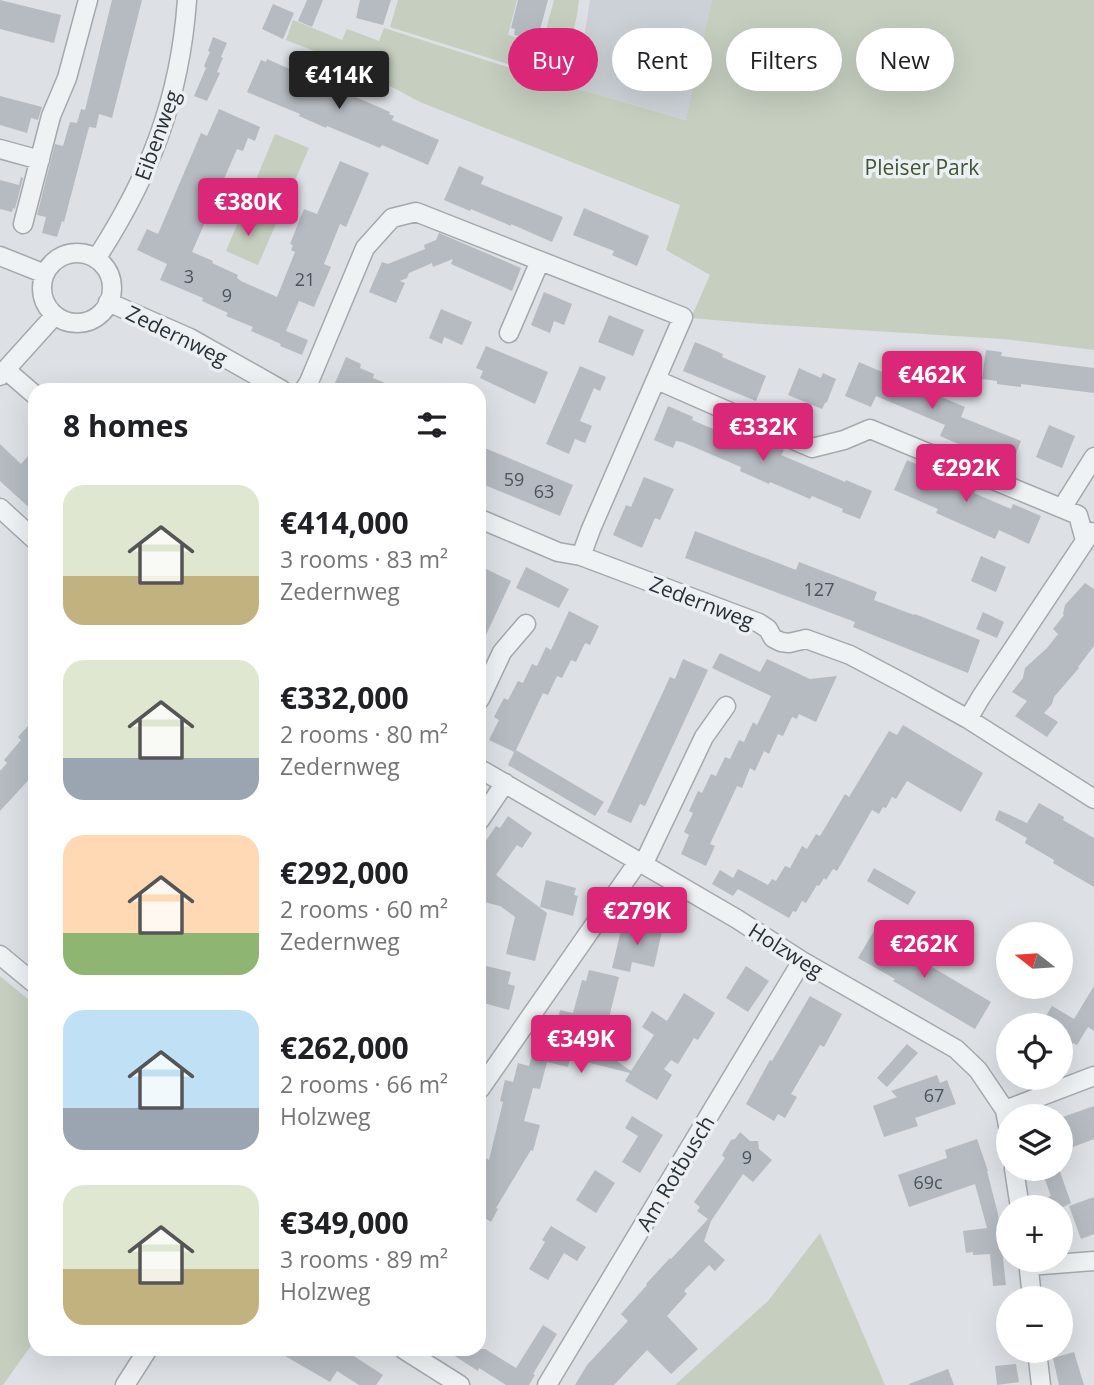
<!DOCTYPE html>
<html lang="en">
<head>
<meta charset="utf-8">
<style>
  :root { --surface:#fff; --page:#f2f2f2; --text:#202124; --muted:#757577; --accent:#db2777 }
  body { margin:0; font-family:"Open Sans",sans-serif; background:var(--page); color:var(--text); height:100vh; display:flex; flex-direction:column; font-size:26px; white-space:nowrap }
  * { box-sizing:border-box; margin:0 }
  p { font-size:23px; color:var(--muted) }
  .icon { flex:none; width:38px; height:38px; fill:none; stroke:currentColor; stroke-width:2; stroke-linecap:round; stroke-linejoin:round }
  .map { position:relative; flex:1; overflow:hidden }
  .drawer { position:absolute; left:28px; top:383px; width:458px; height:973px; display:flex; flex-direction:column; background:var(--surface); border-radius:21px; box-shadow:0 7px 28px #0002 }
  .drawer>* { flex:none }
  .top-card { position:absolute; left:508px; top:28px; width:481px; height:63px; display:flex; gap:14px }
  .needle { width:46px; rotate:287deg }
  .controls { position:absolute; left:996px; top:922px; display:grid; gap:14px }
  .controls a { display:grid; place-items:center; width:77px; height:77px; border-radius:50%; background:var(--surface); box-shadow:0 7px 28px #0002; font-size:35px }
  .price { position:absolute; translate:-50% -60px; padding:0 16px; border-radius:7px; background:var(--accent); color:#fff; font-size:23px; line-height:46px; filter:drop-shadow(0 2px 4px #0008) }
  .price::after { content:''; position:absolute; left:50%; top:42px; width:21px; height:16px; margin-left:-10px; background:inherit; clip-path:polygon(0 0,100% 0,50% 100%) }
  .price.current { background:#222; color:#fff }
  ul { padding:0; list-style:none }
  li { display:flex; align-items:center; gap:21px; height:175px; padding:0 35px }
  li span { display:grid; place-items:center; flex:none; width:196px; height:140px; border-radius:21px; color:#555 }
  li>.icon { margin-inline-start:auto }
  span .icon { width:84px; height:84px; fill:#fffc; stroke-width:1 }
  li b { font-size:30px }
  h2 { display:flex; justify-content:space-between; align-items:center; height:84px; padding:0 35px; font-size:30px }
  .pill { padding:0 24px; border-radius:32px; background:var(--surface); box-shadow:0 7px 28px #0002; font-size:24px; line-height:63px }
  .pill.current { background:var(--accent); color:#fff }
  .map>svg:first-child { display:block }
</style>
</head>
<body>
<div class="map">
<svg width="1094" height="1385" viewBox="0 0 1094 1385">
  <rect width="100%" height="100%" fill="#dde1e5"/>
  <path fill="#cbd1d6" d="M590,0H712L687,120L568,86L585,32Z"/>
  <path fill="#c5cebf" d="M398,0H517L508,35L542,44L554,0H579L577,15L562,81L390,27Z
    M712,0H1094V350L1003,339L760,324L691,318L710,275L666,250L680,205L420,102L350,65L286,40L293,20L342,40L347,29L379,41L384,28L561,84L686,120Z
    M275,134L309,148L258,265L226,251Z
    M0,976L35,1005V1340L3,1385H0Z
    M820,1233L885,1385H675L768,1301Z"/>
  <path fill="#b5bbc1" d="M0,0L61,15L54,43L0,29Z
    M112,0H142L112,118L99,114L96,128L89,127L64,222L62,221L57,237L42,233L46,217L37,215L55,144L63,146L70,122L77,123L81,109L85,110Z
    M307,0H323L312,27L298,21Z
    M360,0H391L383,25L356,18Z
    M518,0H548L537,41L514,35L515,29L511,28Z
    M273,4L294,13L283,39L262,29Z
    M213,37L227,43L221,57L223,58L217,72L220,73L207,101L194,96L206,68L204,66L210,52L208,51Z
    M267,59L310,78L309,80L328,88L341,94L342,91L390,112L389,114L394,116L392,120L439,140L428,165L382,145L380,148L327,126L326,128L299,116L300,114L247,92L261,60L266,62Z
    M0,96L42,107L38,120L31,118L27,133L0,125Z
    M219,109L260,127L255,141L248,138L243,151L237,149L192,252L213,261L212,263L238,275L237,278L241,281L277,297L295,252L291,250L293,245L290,244L304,209L317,214L340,161L369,173L346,227L340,224L324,264L331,267L314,307L299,301L286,331L308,340L302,355L280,346L281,344L251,331L253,327L226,316L228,313L202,301L203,298L160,280L167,264L137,250L147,229L158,234L201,133L207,136Z
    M459,166L484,177L481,184L563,217L552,242L511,224V226L471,209L470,211L444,200Z
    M21,177L23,178L15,209L13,208L12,212L0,209V180L19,185Z
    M584,208L649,236L637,266L612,255L614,251L573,235Z
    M439,233L521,268L512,291L451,264L453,259L433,267L432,263L409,273L407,278L400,281L405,283L396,303L369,292L382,262L388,264L425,249L424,245L436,240Z
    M544,292L572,304L564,325L554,321L550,333L531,325Z
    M441,309L472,322L462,345L444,337L442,344L429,338Z
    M609,315L644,330L633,356L598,342Z
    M695,342L723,354L722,357L766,376L756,401L683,371Z
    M486,346L548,372L535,404L480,378L483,371L476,368Z
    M986,350L1002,352L1001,356L1094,368V393L1021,384V387L997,384V381L982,379Z
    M346,357L361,364L360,368L374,374L373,378L402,390H332Z
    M859,362L912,385L917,373L935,381L930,392L965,407L961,417L1021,441L1012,464L1003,460L1002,463L940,436L945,425L876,396L871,407L845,396Z
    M580,366L606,377L600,391L594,388L580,421L592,426L585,443L575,439L569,454L546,444Z
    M799,368L821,378L823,373L836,379L827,402L825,403L822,409L788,395Z
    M668,406L693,417L692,420L751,445L754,437L784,450L781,455L845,482L846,480L872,491L860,519L842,512L843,509L812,496L810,499L770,482L769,484L740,471L741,467L682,442L676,441L673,448L654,440Z
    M1049,425L1075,436L1062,468L1036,457Z
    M0,444L21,464L35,448V513L0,481Z
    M480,446L573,485L560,516L480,483Z
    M907,460L976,490L974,493L1011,509L1013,504L1041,516L1029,544L999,530L995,539L936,513L938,509L894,490Z
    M644,477L674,489L660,520L655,518L642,548L613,535L626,505L631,507Z
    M695,531L796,570L799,562L854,583L877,592L874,600L914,615L915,614L980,640L968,673L853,627L855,622L685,558Z
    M981,556L1006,567L996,592L971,581Z
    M480,566L511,581L480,648Z
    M526,567L569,589L559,608L516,588Z
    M1085,583L1094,589V646L1078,667L1079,668L1054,697L1052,704L1044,713L1058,722L1047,737L1015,716L1027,701L1012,692L1023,678L1025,668L1047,648L1058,634L1053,629L1064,615L1063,614L1065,605Z
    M569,611L599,626L590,645L585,643L576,662L571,660L562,678L557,676L548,695L543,693L516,750L604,802L595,816L508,765L514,752L489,740L499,720L494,717L504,698L508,700L518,681L523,683L532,664L537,666L546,647L551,650Z
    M983,612L1004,622L997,638L976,629Z
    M720,653L760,672L767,659L810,679L837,676L816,722L799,714L797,719L792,717L783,736L778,734L769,754L764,751L755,771L750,768L742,788L737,786L710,844L715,846L706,866L681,854L689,835L684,832L693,813L689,811L698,791L702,793L711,774L716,776L725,757L730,759L739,740L744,742L753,722L757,725L771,696L712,668Z
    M683,659L708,670L645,806L640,804L631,823L607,812L670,677L675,679Z
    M35,718V773L0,811V771L7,763L4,760L21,740L18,737Z
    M903,725L983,773L961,812L907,781L896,799L892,797L886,808L883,807L879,814L872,810L837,871L833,869L826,880L824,878L819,886L817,885L806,903L802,901L796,912L793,911L789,918L738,889L733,896L712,884L720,870L733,878L738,869L768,885L772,879L776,881L785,866L790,868L802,846L807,849L816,834L820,836L845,794L849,797L889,731L897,735Z
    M1039,803L1064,817L1063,820L1094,838V887L1053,863L1054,860L1025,843L1027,838L995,820L999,810L1027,823Z
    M508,816L532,833L522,848L517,845L496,875L547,913L535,961L506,954L515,917L500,906L480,901V849L496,826L500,828Z
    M874,868L916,892L908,905L867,881Z
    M546,880L576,888L574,895L578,896L573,916L540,907Z
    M623,922L662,931L654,967L632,962L630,972L612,968Z
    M874,931L911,952L910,954L991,1002L975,1029L893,981L895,979L858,958Z
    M482,965L511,972L508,984L515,986L509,1010L480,1002V974Z
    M746,966L769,981L748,1012L726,998Z
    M589,970L619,977L608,1022L584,1016L577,1046L604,1052L631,1071L654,1035L642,1027L652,1011L667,1021L684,993L715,1013L698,1040L694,1038L678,1064L671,1060L664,1069L672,1075L657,1100L625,1081L630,1073L570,1058L568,1067L547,1062L540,1089L533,1088L524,1121L540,1125L533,1151L531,1150L496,1208L498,1209L491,1222L480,1215V1154L489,1160L503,1102L500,1101L505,1080L513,1082L518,1063L529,1066L534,1048L540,1050L544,1033L554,1035L560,1010L573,1013L582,980L586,981Z
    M1094,986V1031L1088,1027L1077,1045L1073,1043L1060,1063V1026H1040L1052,1006L1074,1019Z
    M810,996L842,1014L824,1047L820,1045L791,1094L797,1097L785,1118L778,1114L774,1121L746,1104L770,1060L772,1061Z
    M907,1044L918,1053L887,1087L877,1078Z
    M937,1075L940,1083L947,1080L956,1104L915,1118L918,1126L884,1137L873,1106L897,1097L891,1091Z
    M1094,1106V1139L1060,1152V1118Z
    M632,1116L663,1135L640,1173L622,1162L638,1136L625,1128Z
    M740,1132L750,1141H758L759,1149L772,1160L753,1182L743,1174L711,1221L704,1241L725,1260L715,1271L709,1265L684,1291L687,1294L667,1316L698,1349L671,1374L647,1350L614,1385H575L587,1365L628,1321L621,1314L647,1285L646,1284L670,1258L671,1259L708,1219L697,1211L700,1207L694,1202L725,1158L722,1155L731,1140L735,1139Z
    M977,1139L988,1171H987L998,1214L1006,1285L993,1286L990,1254L973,1255V1252L966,1253L963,1231L987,1228L975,1184L909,1207L898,1175L947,1158L945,1150Z
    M1041,1169H1059L1071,1203L1061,1208H1031V1203L1051,1196Z
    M595,1170L615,1183L596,1213L576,1200Z
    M1094,1197V1234L1081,1239L1069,1206Z
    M551,1226L586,1247L577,1261L564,1253L548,1280L529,1269L545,1242L542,1240Z
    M543,1325L557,1334L533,1374L535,1375L529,1385H506L479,1368L478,1371L444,1349H485L516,1368Z
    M273,1349H343L383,1375L376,1385H359L337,1371L330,1382Z
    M1074,1352L1084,1385H1059L1053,1358Z
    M1016,1364L1019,1382L997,1385L995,1366Z
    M948,1369L954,1385H909V1384Z"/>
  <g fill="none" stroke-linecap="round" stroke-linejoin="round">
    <g stroke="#a3a9ae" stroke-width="21">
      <path id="minor" d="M0,149L40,160
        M23,224L51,116L67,78L88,0
        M42 288a35 35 0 1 1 70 0a35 35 0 1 1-70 0Z
        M0,256L45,274
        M96,259C150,176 180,99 187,0
        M108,302L190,338L282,390
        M509,333L540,261
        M6,370L35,395
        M0,376L55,315
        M657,380L812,448L844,440L870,429L1078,515L1085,540
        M304,390L309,382L365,248L392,218L416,212L683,317L591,529L581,556
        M0,508L35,540
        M1062,508L1094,457
        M480,519L558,552L581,556L759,623L768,629L773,638L781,642L789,643L806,639L850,655L905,684L968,719L1094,799
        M480,699L502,652L526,624
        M968,719L981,697L1091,532
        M480,769L737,919L802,961L956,1049L978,1070L1005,1110L1008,1126
        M480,820L505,783
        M643,865L704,737L726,706
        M0,955L35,984
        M480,1089L638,862
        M1005,1110L1094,1076
        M1014,1169L1020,1208
        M1028,1260L1032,1298
        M1029,1266L1094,1261
        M403,1349L460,1385
        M1037,1351L1041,1385
        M125,1385L148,1349
        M547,1385L802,961"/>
    </g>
    <use href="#minor" stroke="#eff2f4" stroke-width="18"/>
  </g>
  <g text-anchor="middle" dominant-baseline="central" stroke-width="7" stroke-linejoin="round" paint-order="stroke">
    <g font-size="18" fill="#4b545c">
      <text x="189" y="276">3</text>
      <text x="305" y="279">21</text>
      <text x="227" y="295">9</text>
      <text x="514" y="479">59</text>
      <text x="544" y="491">63</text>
      <text x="819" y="589">127</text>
      <text x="934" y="1095">67</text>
      <text x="747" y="1157">9</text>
      <text x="928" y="1182">69c</text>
    </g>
    <g font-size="21" fill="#28313a" stroke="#ecf0f3">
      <text transform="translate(157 135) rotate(-70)">Eibenweg</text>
      <text transform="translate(177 335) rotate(26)">Zedernweg</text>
      <text transform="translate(702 602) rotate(21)">Zedernweg</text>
      <text transform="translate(786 950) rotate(32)">Holzweg</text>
      <text transform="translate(675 1173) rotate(-59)">Am Rotbusch</text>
    </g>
    <g font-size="21" fill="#415437" stroke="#ecf0f3">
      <text x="922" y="167">Pleiser Park</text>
    </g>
  </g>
</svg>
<div class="controls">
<a><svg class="needle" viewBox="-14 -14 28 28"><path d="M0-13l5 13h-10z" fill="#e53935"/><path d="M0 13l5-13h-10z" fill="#757577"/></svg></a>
<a><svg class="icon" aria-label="locate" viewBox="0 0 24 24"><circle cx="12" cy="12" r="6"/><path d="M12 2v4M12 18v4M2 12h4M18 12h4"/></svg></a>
<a><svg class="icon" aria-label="layers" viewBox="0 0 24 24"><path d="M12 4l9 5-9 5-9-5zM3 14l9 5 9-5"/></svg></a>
<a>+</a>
<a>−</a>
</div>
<b class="price current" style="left:339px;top:111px">€414K</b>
<b class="price" style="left:248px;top:238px">€380K</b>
<b class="price" style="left:932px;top:411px">€462K</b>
<b class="price" style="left:763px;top:463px">€332K</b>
<b class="price" style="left:966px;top:504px">€292K</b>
<b class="price" style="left:637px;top:947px">€279K</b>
<b class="price" style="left:924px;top:980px">€262K</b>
<b class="price" style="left:581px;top:1075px">€349K</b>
<div class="top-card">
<a class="pill current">Buy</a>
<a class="pill">Rent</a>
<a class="pill">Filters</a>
<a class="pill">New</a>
</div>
<section class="drawer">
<h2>8 homes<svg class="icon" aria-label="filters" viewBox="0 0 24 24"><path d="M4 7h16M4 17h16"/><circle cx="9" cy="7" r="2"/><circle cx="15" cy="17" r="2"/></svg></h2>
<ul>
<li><span style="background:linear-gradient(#dfe7d0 65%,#c2b280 0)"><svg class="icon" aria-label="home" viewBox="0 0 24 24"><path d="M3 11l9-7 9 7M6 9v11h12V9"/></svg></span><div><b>€414,000</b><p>3 rooms · 83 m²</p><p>Zedernweg</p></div></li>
<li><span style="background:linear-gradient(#dfe7d0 70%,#9aa5b1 0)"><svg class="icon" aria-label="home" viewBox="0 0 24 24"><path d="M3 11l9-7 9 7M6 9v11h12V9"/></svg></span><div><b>€332,000</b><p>2 rooms · 80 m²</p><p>Zedernweg</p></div></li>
<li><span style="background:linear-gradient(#ffd9b3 70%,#8fb573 0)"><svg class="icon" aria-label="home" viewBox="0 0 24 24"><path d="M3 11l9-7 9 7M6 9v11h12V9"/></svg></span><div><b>€292,000</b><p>2 rooms · 60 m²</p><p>Zedernweg</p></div></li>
<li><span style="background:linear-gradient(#bfe0f5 70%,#9aa5b1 0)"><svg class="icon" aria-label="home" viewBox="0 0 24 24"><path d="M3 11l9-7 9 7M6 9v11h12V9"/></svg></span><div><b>€262,000</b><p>2 rooms · 66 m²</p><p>Holzweg</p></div></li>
<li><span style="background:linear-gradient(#dfe7d0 60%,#c2b280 0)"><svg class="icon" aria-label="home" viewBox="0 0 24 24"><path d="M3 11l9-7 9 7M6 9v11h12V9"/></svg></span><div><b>€349,000</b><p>3 rooms · 89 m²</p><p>Holzweg</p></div></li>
</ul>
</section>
</div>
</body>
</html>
